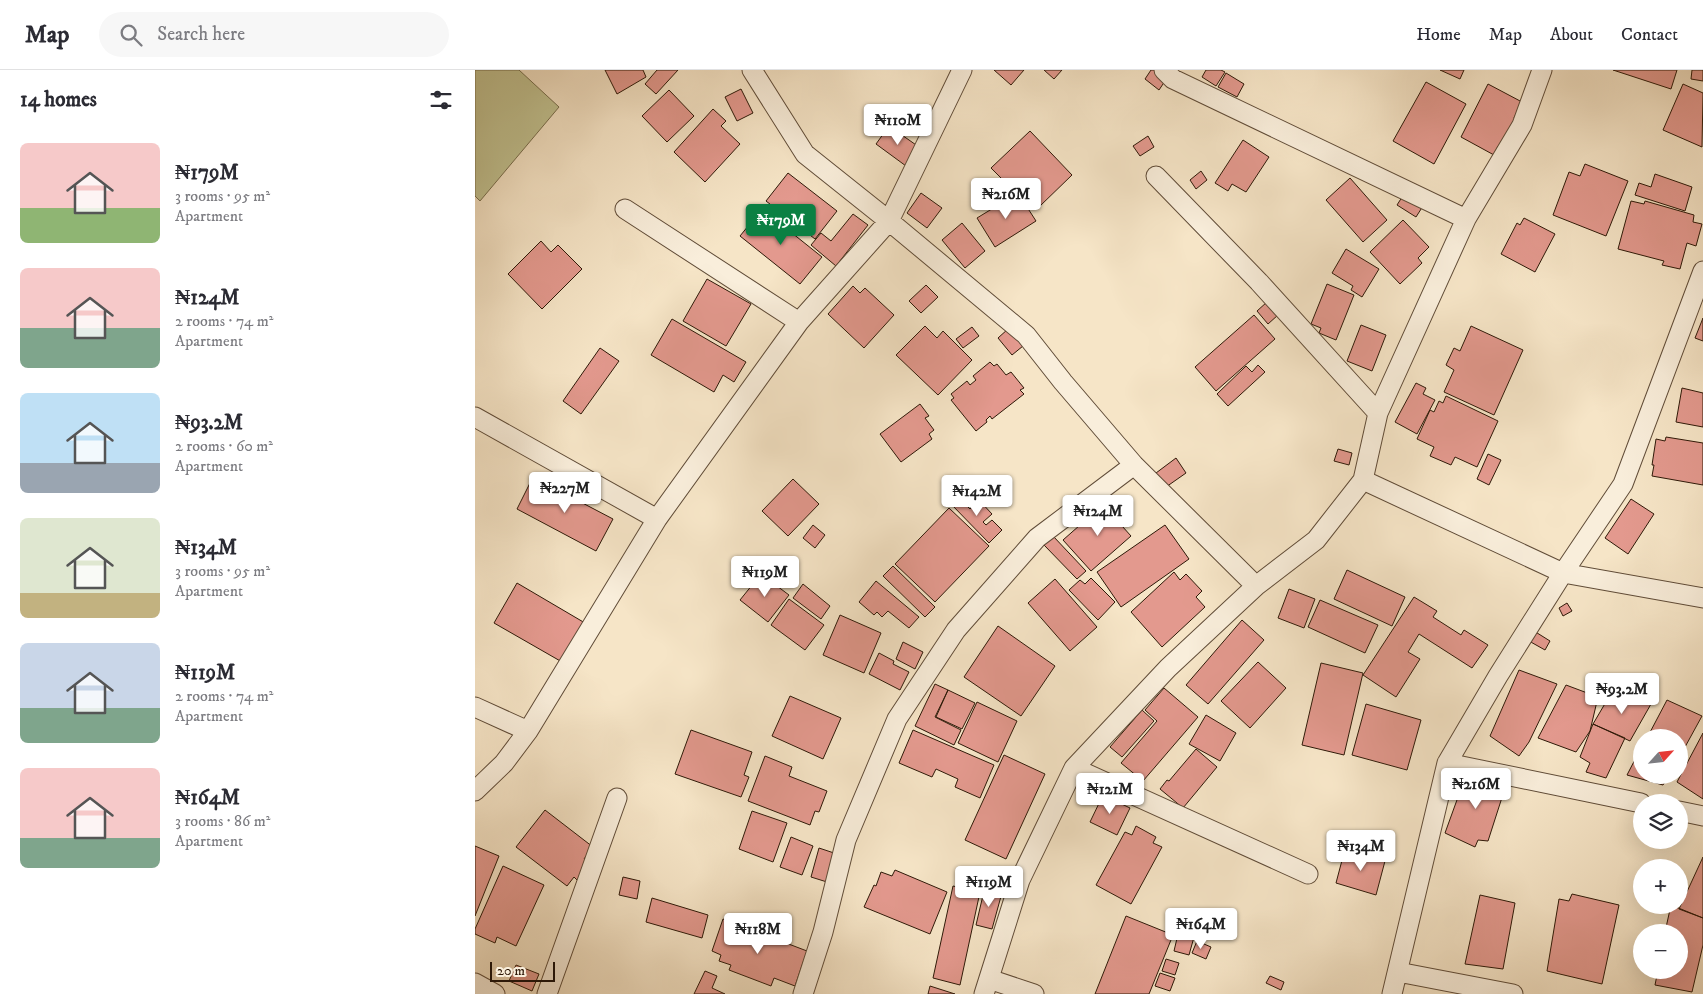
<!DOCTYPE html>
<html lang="en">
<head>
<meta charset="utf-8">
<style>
  :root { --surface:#fff; --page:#f7f7f7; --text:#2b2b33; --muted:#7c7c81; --line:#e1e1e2; --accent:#0b8043 }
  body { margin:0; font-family:"IM FELL DW Pica",serif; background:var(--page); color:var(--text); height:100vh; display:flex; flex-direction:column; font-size:19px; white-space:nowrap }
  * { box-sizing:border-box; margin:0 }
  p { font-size:16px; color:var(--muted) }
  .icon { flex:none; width:28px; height:28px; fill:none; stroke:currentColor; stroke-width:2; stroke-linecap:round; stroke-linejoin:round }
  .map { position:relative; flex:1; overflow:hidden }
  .sheet { display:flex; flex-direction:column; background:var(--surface); width:475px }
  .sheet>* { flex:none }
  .needle { width:32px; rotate:63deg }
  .tools { position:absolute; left:1158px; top:659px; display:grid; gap:10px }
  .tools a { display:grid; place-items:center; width:55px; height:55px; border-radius:50%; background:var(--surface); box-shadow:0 5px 20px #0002; font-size:25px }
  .scale { position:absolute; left:15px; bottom:12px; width:65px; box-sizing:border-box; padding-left:5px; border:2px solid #2e1908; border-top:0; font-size:14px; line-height:18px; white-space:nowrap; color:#2e1908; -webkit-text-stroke:4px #f9eedb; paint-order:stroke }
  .price { position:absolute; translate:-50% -42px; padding:0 11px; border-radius:5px; background:#fff; color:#222; font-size:16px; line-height:32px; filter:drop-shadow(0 1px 2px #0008) }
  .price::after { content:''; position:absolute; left:50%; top:30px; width:15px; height:11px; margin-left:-8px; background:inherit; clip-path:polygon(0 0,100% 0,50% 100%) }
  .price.on { background:var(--accent); color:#fff }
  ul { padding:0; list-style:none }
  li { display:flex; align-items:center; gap:15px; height:125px; padding:0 20px }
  li span { display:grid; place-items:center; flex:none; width:140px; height:100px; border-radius:8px; color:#555 }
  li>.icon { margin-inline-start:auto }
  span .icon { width:60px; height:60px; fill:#fffc; stroke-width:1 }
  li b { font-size:21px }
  h2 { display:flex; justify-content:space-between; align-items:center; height:60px; padding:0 20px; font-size:21px }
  header { display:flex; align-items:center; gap:30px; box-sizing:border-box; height:70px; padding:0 25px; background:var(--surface); border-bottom:1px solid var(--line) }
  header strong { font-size:24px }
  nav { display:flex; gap:28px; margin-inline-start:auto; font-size:18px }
  .search { width:350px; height:45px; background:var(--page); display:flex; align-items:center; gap:12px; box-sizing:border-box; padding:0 18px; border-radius:28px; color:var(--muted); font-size:19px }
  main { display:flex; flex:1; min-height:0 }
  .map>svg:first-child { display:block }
</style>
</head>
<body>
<header>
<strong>Map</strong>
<div class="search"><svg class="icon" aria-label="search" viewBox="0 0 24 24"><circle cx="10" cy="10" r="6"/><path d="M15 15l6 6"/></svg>Search here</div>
<nav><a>Home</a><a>Map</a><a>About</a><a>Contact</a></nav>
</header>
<main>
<section class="sheet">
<h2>14 homes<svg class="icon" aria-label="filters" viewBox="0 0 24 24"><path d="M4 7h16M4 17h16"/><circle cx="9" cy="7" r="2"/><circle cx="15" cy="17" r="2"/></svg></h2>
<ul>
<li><span style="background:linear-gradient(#f6c9c9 65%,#8fb573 0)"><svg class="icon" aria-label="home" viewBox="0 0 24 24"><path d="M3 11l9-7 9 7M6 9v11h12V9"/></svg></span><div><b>₦179M</b><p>3 rooms · 95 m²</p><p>Apartment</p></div></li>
<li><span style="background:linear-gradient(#f6c9c9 60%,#7fa58c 0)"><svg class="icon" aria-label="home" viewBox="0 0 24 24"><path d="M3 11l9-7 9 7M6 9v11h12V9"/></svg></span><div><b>₦124M</b><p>2 rooms · 74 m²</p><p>Apartment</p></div></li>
<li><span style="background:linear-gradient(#bfe0f5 70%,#9aa5b1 0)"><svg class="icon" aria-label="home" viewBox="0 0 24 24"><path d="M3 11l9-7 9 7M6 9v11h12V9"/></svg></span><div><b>₦93.2M</b><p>2 rooms · 60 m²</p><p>Apartment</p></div></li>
<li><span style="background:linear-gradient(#dfe7d0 75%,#c2b280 0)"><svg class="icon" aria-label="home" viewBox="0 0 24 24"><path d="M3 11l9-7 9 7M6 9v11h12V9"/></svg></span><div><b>₦134M</b><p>3 rooms · 95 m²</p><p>Apartment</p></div></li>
<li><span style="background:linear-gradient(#c9d6e8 65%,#7fa58c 0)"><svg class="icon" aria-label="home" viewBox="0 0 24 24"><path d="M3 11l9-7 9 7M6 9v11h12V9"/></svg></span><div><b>₦119M</b><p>2 rooms · 74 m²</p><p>Apartment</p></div></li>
<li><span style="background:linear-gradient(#f6c9c9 70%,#7fa58c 0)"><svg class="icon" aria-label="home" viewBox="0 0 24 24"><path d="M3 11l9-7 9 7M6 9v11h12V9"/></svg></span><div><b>₦164M</b><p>3 rooms · 86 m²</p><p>Apartment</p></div></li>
</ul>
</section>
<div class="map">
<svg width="1228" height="924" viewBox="0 0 1228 924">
  <rect width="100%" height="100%" fill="#f6e5c7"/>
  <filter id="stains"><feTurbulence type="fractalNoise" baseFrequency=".004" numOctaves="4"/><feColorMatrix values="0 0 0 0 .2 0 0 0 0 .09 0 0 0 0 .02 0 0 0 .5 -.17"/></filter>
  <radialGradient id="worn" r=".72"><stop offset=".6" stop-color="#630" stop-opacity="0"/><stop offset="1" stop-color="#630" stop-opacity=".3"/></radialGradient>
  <path fill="#c2c392" stroke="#786e4d" d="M0,0H44L84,37L5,131L0,126Z"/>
  <path fill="#e3998e" stroke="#2e1908" d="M130,0H168L171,7L142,24Z
    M182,0H203L181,24L170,14Z
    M519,0H549L536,15Z
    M569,0H587L579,9Z
    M676,0H681L692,8L684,20L670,9Z
    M731,0H746L750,2L741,16L727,7Z
    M965,0H989L985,9Z
    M1138,0H1202L1196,19Z
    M1217,0H1228V11L1216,9Z
    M751,3L769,14L762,27L743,17Z
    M951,12L991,34L959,94L918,71Z
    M1013,14L1047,32L1039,48L1043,50L1028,79L1023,76L1019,85L986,67Z
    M1208,14L1228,23L1227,77L1188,60Z
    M266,19L278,43L262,51L250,27Z
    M194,20L219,46L192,72L167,46Z
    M238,39L251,51L246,56L265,74L230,112L199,82Z
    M414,56L444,77L431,96L401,74Z
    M555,61L597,105L565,136L546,116L540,122L516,98Z
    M673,66L679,77L665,86L658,76Z
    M768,70L794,87L771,122L757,114L753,121L740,113Z
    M1110,94L1153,111L1131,166L1078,145L1094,102L1105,106Z
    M726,101L732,110L721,119L715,110Z
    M313,103L362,141L340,169L291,131Z
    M1180,104L1217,117L1210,141L1160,125L1164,113L1176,117Z
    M875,108L912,150L888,172L851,130Z
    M446,123L467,138L452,158L432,143Z
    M543,123L561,151L520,177L502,148Z
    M929,124L948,136L941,147L922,135Z
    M1156,131L1169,134L1170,131L1219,145L1218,152L1227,154L1221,176L1212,173L1205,199L1187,195L1189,191L1143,179Z
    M287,139L347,187L325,214L265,166Z
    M378,144L393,155L361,196L336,175L346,163L356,171Z
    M1049,148L1080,164L1060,202L1026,184L1042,153L1045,155Z
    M928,150L954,177L943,188L947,193L925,214L895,182Z
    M487,153L510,181L490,198L467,170Z
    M66,171L76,182L83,175L107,199L67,239L33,204Z
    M871,179L904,199L887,227L876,220L878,216L857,203Z
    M232,209L276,234L251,276L208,251Z
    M852,214L879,225L861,270L844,263L846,258L836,254Z
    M451,215L463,227L446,243L434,231Z
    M378,216L385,223L390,218L419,245L389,278L353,244Z
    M792,232L803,245L793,254L782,241Z
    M779,245L800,269L741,321L720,297Z
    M1228,248V271L1220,268Z
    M197,249L271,292L259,312L248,305L239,322L176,285Z
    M886,255L911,265L897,301L872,291Z
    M450,256L462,268L468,261L497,290L463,325L421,285Z
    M996,256L1048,280L1019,345L969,322L979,300L971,295L979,278L985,281Z
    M497,257L504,266L488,278L481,269Z
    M533,259L548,276L537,285L523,268Z
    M125,278L144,291L106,344L88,331Z
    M515,292L519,296L522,294L531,305L536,302L549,318L545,320L549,324L517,349L515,346L511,350L512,352L501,361L476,330L479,328L476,324L492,311L495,315L501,310L498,306Z
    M783,295L790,302L753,336L742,324L771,296L777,302Z
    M941,313L951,318L948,324L960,330L942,364L920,352Z
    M1207,318L1228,323V357L1201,352Z
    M971,326L1023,351L1002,397L980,387L976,395L955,386L959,377L942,369L955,340L959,342L964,331L968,333Z
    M445,334L454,346L450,348L459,360L454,364L457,369L426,392L405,364Z
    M1191,367L1228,373V415L1177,406L1179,395H1177L1181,369L1190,371Z
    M863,379L877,383L874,395L859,391Z
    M1013,384L1026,390L1014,415L1002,409Z
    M701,388L711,403L691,417L681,403Z
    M58,407L138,449L121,481L42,439Z
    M318,409L344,434L313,466L287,441Z
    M487,422L496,432L492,436L495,439L504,430L517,444L508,452L511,455L517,450L527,460L514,473L475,433Z
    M1156,429L1179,444L1153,484L1130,468Z
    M630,433L638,443L641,440L652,452L647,456L656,466L616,501L588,470Z
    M474,438L514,476L460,532L420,494Z
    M338,455L350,465L340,478L328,468Z
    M690,455L714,489L646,537L622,502Z
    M578,466L611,501L602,509L569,475Z
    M418,496L460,537L450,547L408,506Z
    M872,500L930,527L917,556L859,529Z
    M699,502L705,510L711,504L727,521L721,527L730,537L687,577L656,542Z
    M286,504L314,525L293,552L265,530Z
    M616,508L640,532L623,550L594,520L605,510L610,514Z
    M580,509L622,557L595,581L553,533Z
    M401,511L444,547L434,558L413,541L407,547L402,542L399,545L384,532Z
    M42,513L110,553L87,592L19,553Z
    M328,514L355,536L346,549L318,528Z
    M814,519L840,529L829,558L803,548Z
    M939,527L962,541L958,547L986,565L989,560L1013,575L997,598L944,564L933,582L945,589L921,627L888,605Z
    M314,529L349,555L330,580L296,555Z
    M845,530L903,555L890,583L833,557Z
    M1092,533L1097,541L1088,546L1084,538Z
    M365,545L406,563L389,603L348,585Z
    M767,550L789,570L733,634L711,615Z
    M523,556L580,596L546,646L489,607Z
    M1059,561L1075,571L1070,580L1054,571Z
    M428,572L448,582L440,599L421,589Z
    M404,583L419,591L418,594L434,602L425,620L394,604Z
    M783,592L811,618L775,658L746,631Z
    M846,593L888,603L869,685L827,675Z
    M1044,600L1082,614L1054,672L1044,686L1015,666Z
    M460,614L473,620L460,647L486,660L479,675L440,656Z
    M1091,615L1123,627L1115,661L1101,682L1063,668Z
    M689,618L723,647L668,711L646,693L682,651L670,640Z
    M473,620L500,633L487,659L461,647Z
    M1138,620L1176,634L1155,671L1118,654Z
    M315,626L366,648L348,689L297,666Z
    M1192,630L1227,646L1204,688V668H1172Z
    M502,632L542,651L523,692L483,673Z
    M891,634L946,650L932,700L877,685Z
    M667,640L679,651L647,687L635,677Z
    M731,645L761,663L745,691L714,674Z
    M1118,654L1150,668L1131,708L1111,702L1115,693L1105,687Z
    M216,660L277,682L269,705L274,707L266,727L200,704Z
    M438,660L519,695L505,728L480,717L483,709L461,699L457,707L424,693Z
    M1228,663V729L1202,712Z
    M1166,678V705H1194L1188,715L1152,705Z
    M721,679L742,697L708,738L685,719L692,710L694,711Z
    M529,685L570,704L531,789L490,770Z
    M290,686L317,697L314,706L352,721L344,742L340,741L335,755L273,731Z
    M991,705L1031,715L1013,771L1003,770L1000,777L970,763Z
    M628,725L655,738L642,765L615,752Z
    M70,740L118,777L109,789L116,794L103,811L99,807L92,816L41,777Z
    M277,741L312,753L298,792L264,779Z
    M661,756L681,767L678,773L687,777L656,834L621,815L650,762L657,765Z
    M316,767L338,776L327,805L305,797Z
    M0,776L24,786L0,846Z
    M344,778L359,783L352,812L336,807Z
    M870,779L910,791L901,825L861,813Z
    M1228,787V848L1204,839Z
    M28,796L69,815L41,876L22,867L20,873L0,864V859Z
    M420,800L472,822L455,864L389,837L399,815L401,816L406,802L417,806Z
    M148,807L165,811L162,829L144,825Z
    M478,816L505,822L485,915L458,908Z
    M520,817L528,819L517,859L501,855L509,821L518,823Z
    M1097,824L1144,835L1127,914L1072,901L1084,829L1094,831Z
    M1005,825L1040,833L1028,899L990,894Z
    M177,828L233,845L227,868L171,852Z
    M1196,835L1228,848V875L1217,922L1180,915L1183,900H1204V862H1190Z
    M651,846L698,865L674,924H620Z
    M248,849L332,881L320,916L299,908L296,916L254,900L256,895L244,891L246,885L237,881Z
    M703,864L719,867L714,885L699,881Z
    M722,871L736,877L731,889L717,883Z
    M691,889L704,893L700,905L687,901Z
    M41,895L64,904L57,921L34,911Z
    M230,901L242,906L237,918L250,924H219Z
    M685,903L700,908L695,921L680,916Z
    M795,906L809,912L806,920L791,913Z
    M455,916L480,924H453Z"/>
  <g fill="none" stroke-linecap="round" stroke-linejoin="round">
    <g stroke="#604c38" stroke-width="21">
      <path id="minor" d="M277,0L330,84L414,151L551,265L588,312L659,395L781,516
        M689,0L698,9L991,149
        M681,106L784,212L903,343
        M150,139L324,252
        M0,347L182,449
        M888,410L1088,503L1228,528
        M0,637L53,661
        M972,693L1166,733
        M599,698L833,804
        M0,721L29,693L53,661L182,449L324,252L414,151L487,0
        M1204,741L1228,746
        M923,902L1038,924
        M514,909L559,924
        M0,913L20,924
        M72,924L142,728
        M328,924L348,862L371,770L422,649L481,560L562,468L659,395
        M509,924L545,810L599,698L693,598L781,516L841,470L888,410L903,343L991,149L1047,55L1067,0
        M917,924L972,693L1023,606L1088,503L1148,414L1228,201"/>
    </g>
    <use href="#minor" stroke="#f9eedb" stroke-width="19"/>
  </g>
  <rect width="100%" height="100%" filter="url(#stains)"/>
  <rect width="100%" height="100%" fill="url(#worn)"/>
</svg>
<div class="tools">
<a><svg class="needle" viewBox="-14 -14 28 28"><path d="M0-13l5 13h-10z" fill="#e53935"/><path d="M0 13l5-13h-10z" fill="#7c7c81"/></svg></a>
<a><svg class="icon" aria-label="layers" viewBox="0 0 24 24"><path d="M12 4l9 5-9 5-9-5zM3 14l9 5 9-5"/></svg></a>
<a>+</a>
<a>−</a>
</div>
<div class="scale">20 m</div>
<b class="price" style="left:423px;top:76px">₦110M</b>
<b class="price" style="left:531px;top:150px">₦216M</b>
<b class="price on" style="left:306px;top:176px">₦179M</b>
<b class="price" style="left:90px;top:444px">₦227M</b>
<b class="price" style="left:502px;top:447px">₦142M</b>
<b class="price" style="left:623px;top:467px">₦124M</b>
<b class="price" style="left:290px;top:528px">₦119M</b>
<b class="price" style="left:1147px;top:645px">₦93.2M</b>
<b class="price" style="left:1001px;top:740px">₦216M</b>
<b class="price" style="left:635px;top:745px">₦121M</b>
<b class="price" style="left:886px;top:802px">₦134M</b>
<b class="price" style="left:514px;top:838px">₦119M</b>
<b class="price" style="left:726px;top:880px">₦164M</b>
<b class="price" style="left:283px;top:885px">₦118M</b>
</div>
</main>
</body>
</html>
